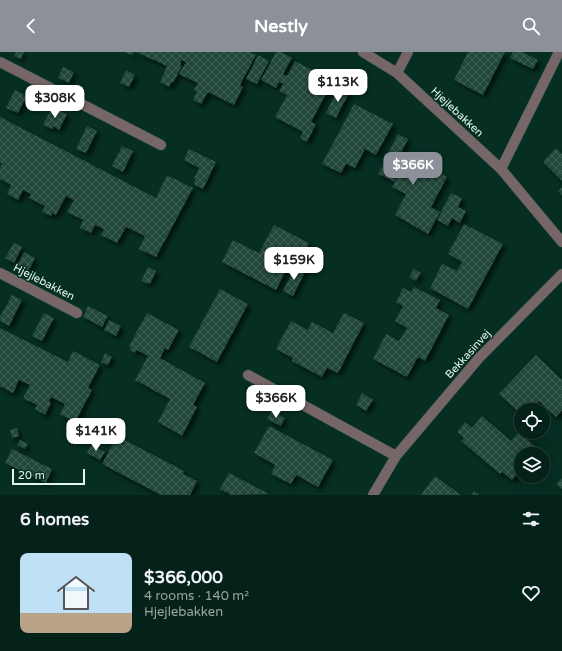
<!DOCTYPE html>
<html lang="en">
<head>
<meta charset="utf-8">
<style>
  :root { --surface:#04221a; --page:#0d2a23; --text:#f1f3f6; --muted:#97a4a2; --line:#253f39; --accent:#8c9099 }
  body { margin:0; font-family:"Varela Round",sans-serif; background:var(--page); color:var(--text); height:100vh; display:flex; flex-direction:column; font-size:15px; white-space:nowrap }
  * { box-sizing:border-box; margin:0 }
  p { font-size:13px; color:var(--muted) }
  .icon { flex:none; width:22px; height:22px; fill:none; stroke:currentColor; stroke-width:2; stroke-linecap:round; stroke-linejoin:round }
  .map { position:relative; height:443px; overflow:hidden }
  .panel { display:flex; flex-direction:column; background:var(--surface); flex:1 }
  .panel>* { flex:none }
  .controls { position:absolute; left:514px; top:351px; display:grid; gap:8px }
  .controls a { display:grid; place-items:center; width:36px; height:36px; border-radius:50%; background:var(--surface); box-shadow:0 4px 16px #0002,0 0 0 1px var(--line); font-size:20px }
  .scale { position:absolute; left:12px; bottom:10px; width:73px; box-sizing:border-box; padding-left:4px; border:2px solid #e2f6ee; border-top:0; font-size:11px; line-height:14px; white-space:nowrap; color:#e2f6ee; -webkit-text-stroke:3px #062e23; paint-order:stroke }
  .price { position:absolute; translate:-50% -34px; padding:0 9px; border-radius:8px; background:#fff; color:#222; font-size:13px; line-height:26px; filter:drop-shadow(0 1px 2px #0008) }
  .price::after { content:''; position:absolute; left:50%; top:24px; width:12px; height:9px; margin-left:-6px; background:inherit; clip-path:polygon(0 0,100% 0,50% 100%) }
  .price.current { background:var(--accent); color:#fff }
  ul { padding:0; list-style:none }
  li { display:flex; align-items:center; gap:12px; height:100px; padding:0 20px }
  li span { display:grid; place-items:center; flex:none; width:112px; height:80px; border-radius:8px; color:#555 }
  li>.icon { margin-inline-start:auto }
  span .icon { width:48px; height:48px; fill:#fffc; stroke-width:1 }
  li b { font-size:17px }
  h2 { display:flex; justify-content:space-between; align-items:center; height:48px; padding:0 20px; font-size:17px }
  header { display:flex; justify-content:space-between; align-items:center; height:52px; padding:0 20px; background:var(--accent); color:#fff; font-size:18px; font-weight:700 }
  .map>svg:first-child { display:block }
</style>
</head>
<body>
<header><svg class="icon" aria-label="back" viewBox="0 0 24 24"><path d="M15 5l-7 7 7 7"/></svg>Nestly<svg class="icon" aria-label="search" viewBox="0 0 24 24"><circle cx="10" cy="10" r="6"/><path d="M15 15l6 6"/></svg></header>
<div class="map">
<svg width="562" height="443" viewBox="0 0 562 443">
  <defs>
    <pattern id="building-cross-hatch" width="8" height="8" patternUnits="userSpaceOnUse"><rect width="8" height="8" fill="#21463a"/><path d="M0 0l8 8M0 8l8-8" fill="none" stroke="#416157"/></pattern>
    <filter id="shadow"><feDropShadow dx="3.5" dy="3.5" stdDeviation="2" flood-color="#0009"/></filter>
  </defs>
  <rect width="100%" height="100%" fill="#062e23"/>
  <path fill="url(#building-cross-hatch)" filter="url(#shadow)" d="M16,0H24L21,7L14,4Z
    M125,0H134L132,3Z
    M136,0H250L256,3L240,33L243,35L234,53L208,40L201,52L193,48L197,40L194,38L198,31L179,22L186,10L182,8L180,13L182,14L173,31L172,29L169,35L160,30L167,14Z
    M276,0H281L292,6L283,22L287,24L295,9L333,29L311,70L316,72L307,90L300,86L303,80L275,65L287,43L279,39L283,32L279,30L276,36L261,28Z
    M468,0H505L483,43L454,28Z
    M513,0H522L538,8L533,17L510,6Z
    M258,3L269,9L257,32L246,27Z
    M63,15L74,20L69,31L58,26Z
    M126,18L135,23L129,35L120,31Z
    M339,35L349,41L336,66L326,61Z
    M15,38L27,44L18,61L6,56Z
    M354,52L393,72L376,103L365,97L355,116L346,112L341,121L322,112Z
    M52,55L67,62L59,78L53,74L52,77L43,73Z
    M0,65L156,146L167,123L193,136L156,205L139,197L145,184L126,175L117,191L101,183L104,177L95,173L91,181L80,176L83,168L67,160L74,148L66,144L56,163L52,161L51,164L42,160L45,154L29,146L31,142L23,138L18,148L7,142L11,133L0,127V116L2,112L0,110Z
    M87,74L97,79L86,101L76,97Z
    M398,82L408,87L400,103L407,107L409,104L447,125L431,155L440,160L428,182L395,163L406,142L392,135L395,130L378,122Z
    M122,94L133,99L123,120L112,114Z
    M556,96L562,102V129L543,110Z
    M189,97L216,110L203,137L194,132L195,128L194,127L199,116L184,108Z
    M562,135V143L558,139Z
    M451,141L462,146L458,155L466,159L460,171L452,166L448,174L437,168Z
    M464,172L503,192L468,257L430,236L442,212L457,219L462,210L448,202Z
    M274,173L309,191L303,203L296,199L276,238L222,210L233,188L259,201Z
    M14,191L22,195L14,211L5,206Z
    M24,200L35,206L28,220L17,214Z
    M296,214L306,218L293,244L283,239Z
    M148,215L156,219L150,232L141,229Z
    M414,217L421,221L416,229L409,225Z
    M414,235L440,248L436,256L449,263L425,309L418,305L407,325L373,307L386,282L399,289L407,276L395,269L403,254L396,250L403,236L411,240Z
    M220,237L248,252L217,310L189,295Z
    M12,243L22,248L9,274L0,269V265Z
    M88,254L108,264L102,275L83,265Z
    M44,261L54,266L42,289L32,284Z
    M147,261L179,278L168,298L165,296L160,306L205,331L193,353L197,355L182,384L158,370L170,347L135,328L148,304L137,298L135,301L130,298L131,295L129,294Z
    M344,261L364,271L338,321L327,316L322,325L292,309L293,306L276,297L291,269L308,278L312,270L333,281Z
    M109,268L121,274L116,284L104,278Z
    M0,276L68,310L73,299L100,313L88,336L92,338L75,370L60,362L65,352L51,345L49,350L51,351L45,363L35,357L37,353L23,346L30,333L19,328L13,341L0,334Z
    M105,301L112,305L108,313L101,310Z
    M536,303L562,328V358L556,365L539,349L531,358H521V362L499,342Z
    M362,341L373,348L366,359L356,353Z
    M272,359L285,366L281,374L267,367Z
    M482,364L511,389L519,380L548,406L543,412V402H521V418L512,428L502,420L500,422L461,389L464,386L457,380L465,370L472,376Z
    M269,374L333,408L318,435L296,423L291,432L271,422L275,413L254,401Z
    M17,376L19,384L12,386L10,378Z
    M117,384L184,419L183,422L197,429L190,443H161L102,412Z
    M20,388L28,392L25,397L17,393Z
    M91,393L105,400L100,408L87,401Z
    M12,397L52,417L46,431L5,411Z
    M229,421L269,442L231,443L220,437Z
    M435,424L461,443H421Z
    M562,426V437L556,432Z
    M474,439L480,443H471Z"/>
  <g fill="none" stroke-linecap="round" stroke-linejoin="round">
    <g stroke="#254a3f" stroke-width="11">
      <path id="street" d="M363,0L397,21L501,117L562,190
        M0,10L161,93
        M397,21L408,0
        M501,117L559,0
        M0,221L77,261
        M248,323L396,404
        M373,443L396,404L479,306L562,222"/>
    </g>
    <use href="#street" stroke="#776667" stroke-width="10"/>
  </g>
  <g text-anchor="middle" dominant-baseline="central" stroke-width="3" stroke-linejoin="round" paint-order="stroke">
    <g font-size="11" fill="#e2f6ee" stroke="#062e23">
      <text transform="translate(457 60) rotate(43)">Hjejlebakken</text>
      <text transform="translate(44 230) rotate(27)">Hjejlebakken</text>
      <text transform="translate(468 302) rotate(-48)">Bekkasinvej</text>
    </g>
  </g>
</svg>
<div class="controls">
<a><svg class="icon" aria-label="locate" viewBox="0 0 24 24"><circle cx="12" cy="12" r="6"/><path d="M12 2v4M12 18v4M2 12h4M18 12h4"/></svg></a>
<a><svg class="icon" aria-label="layers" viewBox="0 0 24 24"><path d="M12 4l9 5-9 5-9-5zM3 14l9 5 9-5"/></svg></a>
</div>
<div class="scale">20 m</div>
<b class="price" style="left:338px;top:51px">$113K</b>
<b class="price" style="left:55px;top:67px">$308K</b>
<b class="price current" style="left:413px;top:134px">$366K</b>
<b class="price" style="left:294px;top:229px">$159K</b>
<b class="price" style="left:276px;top:367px">$366K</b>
<b class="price" style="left:96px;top:400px">$141K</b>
</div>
<section class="panel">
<h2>6 homes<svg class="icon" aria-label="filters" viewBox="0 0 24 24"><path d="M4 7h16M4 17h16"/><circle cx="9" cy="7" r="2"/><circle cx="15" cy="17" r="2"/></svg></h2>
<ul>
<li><span style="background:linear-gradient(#bfe0f5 75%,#b9a48a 0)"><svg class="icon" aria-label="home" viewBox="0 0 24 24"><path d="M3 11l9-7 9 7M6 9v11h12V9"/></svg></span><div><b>$366,000</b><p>4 rooms · 140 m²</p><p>Hjejlebakken</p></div><svg class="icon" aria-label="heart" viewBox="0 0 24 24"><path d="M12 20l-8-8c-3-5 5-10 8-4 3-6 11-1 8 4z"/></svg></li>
</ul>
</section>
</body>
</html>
